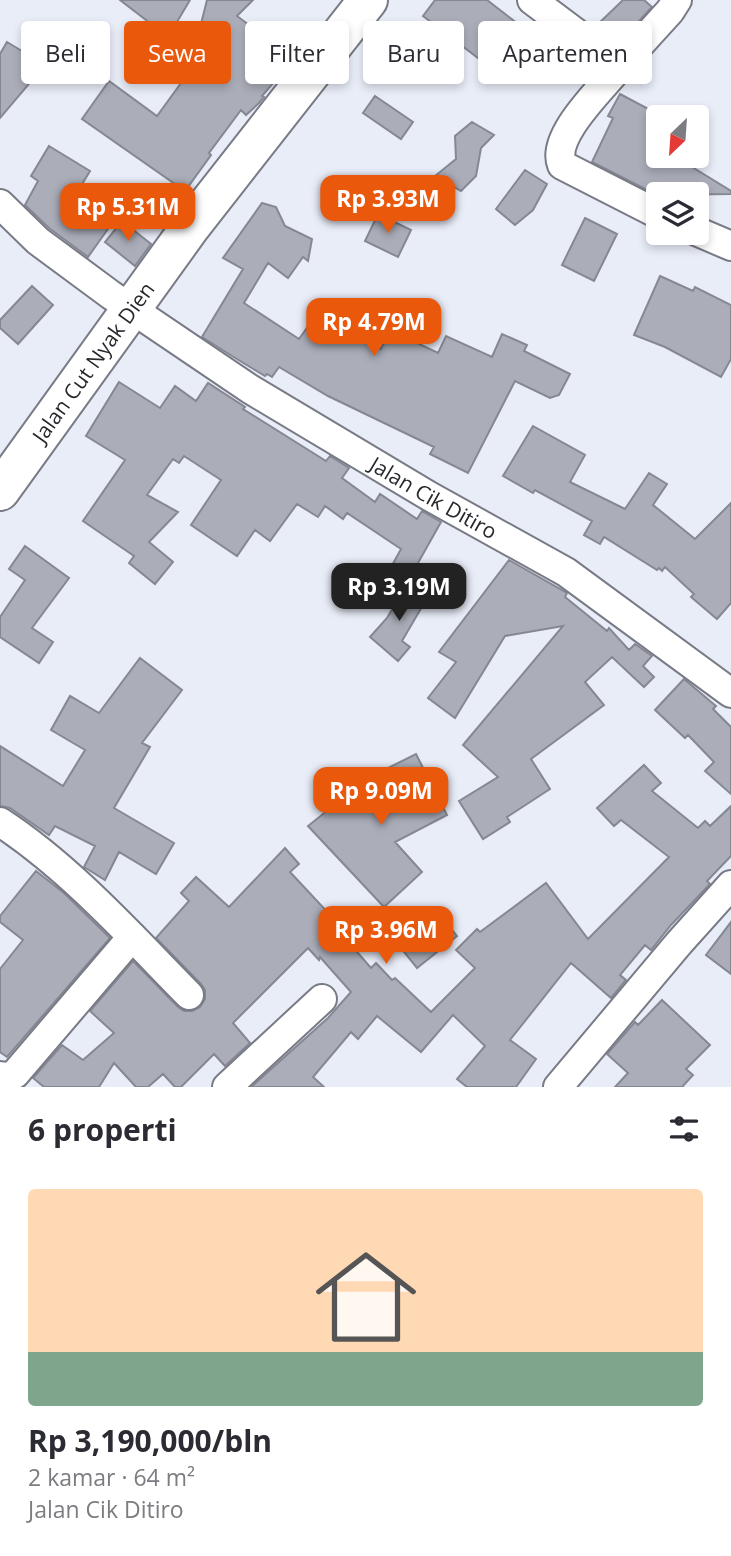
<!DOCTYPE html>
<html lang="id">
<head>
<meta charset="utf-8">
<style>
  :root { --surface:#fff; --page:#f2f2f3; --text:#2b2b33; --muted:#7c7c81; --line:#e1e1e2; --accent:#ea580c }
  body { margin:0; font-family:"Open Sans",sans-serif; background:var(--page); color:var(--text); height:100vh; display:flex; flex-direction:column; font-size:26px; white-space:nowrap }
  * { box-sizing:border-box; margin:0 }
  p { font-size:23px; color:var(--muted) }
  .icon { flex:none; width:38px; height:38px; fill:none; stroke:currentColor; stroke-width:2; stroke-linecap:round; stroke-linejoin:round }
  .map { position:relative; height:1087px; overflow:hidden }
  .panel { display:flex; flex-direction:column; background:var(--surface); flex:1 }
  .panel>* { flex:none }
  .hud { position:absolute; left:21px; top:21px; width:690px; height:63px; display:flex; gap:14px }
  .needle { width:46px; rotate:205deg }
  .controls { position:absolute; left:646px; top:105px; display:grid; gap:14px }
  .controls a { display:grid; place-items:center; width:63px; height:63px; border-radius:7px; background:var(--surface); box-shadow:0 4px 10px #0003; font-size:35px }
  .price { position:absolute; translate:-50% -60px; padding:0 16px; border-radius:14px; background:var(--accent); color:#fff; font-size:23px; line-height:46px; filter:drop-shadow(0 2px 4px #0008) }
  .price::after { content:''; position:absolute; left:50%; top:42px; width:21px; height:16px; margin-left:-10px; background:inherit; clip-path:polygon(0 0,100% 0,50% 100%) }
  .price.current { background:#222; color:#fff }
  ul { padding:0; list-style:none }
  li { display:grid; align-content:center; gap:14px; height:371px; padding:0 28px }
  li+li { border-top:2px solid var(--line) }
  li span { display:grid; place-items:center; height:217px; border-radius:7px; color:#555 }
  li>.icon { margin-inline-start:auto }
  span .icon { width:126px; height:126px; fill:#fffc; stroke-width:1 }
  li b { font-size:30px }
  h2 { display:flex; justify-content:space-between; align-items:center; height:84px; padding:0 28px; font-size:30px }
  .chip { padding:0 24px; border-radius:7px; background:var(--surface); box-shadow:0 4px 10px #0003; font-size:24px; line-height:63px }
  .chip.current { background:var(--accent); color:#fff }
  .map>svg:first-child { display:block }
</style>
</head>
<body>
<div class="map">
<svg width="731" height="1087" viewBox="0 0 731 1087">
  <rect width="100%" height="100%" fill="#e9edf8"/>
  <path fill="#abaeb9" stroke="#858892" stroke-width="2" d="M120,0H190L168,37Z
    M207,0H253L237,16L294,59L262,96L264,97L259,103L246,115L241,110L209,153L211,155L185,191L82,119L109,81L157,116L189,72Z
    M435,0H487L526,30L495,71L423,16Z
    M623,0H644L652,7L618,44L595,27Z
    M7,42L45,65L0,118V54Z
    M569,48L592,66L568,74L553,61Z
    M620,94L658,114V156H674L731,191V194L657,195L592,162L613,118L608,116Z
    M375,96L413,122L401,139L363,113Z
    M472,122L494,135L481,148L476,176L461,191L435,176L456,159L455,136Z
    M49,146L90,171L73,199L110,226L88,257L49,228L25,205L38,181L31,176Z
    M525,170L547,184L533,210L515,225L496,209Z
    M262,203L276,207L285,226L312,239L308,261L303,257L288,278L268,263L244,303L299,339L319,311L340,327L381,349L390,330L438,353L446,336L492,357L502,334L527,345L524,351L570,374L559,395L550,398L515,381L468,473L430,454L434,447L328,396L279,367L272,377L267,374L265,376L232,356L202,337L243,269L223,258Z
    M378,214L411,230L398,257L365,241Z
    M585,218L617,234L594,281L562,265Z
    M122,221L151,244L135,266L105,242Z
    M660,276L693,291L695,287L731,305V359L721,377L665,347L634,335Z
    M32,286L53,305L18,344L0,328V320Z
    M119,382L160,408L175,386L196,401L208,383L245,407L243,409L326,461L330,456L349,468L342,478L375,502L380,494L417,519L422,511L441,522L409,579L390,569L401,549L347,513L343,519L325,506L318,517L297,504L270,541L255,530L237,556L191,525L221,480L184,456L179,463L173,459L147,495L178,512L149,542L173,562L155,584L129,563L134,556L83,521L125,460L86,436Z
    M533,426L585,455L570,482L625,509L649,473L667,484L653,505L695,539L731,503V603L717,619L691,597L694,594L665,567L662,571L659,568L657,570L604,537L600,544L584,535L592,521L535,490L533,493L503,476Z
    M25,546L69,578L32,628L53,642L39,663L0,637V617L25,580L9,569Z
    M509,560L567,593L565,597L607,631L609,628L629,650L635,644L652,656L643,666L654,677L644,687L612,657L585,682L604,705L531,759L550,789L507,817L510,822L483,839L459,801L498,777L463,745L563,626L505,636L455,718L428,698L456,662L439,652Z
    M406,586L427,598L402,641L410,647L398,661L370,637L387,618Z
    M140,658L182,690L142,743L150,747L114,808L174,843L156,874L119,852L105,880L84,867L95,846L55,826L49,835L10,808L0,806V746L63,786L85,750L51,730L70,696L99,713Z
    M684,679L716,706L713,709L731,727V794L705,771L714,762L688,735L685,738L655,710Z
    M416,754L447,815L395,842L422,872L384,907L308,826L368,778Z
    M644,765L661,783L652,791L698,828L705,821L710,826L731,806V856L707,881L710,884L671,925L651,950L645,945L620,975L626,980L611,998L571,963L510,1040L536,1059L516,1087H467L457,1079L485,1046L453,1015L421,1052L377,1016L358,1039L351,1032L313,1077L324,1087H251L328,1018L351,992L320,957L319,960L308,948L233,1023L250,1043L225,1066L214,1054L181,1087H175L163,1074L148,1087H136L114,1063L99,1087H44L33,1078L62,1045L83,1060L114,1033L90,1011L133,961L178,1007L184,1011H192L200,1007L205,999V990L201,984L156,938L189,901L181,893L196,877L229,907L285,848L299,864L290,872L348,934L344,937L371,968L376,963L392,980L395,978L431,1012L475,968L456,950L477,929L480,932L546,883L588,939L669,857L621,820L614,826L597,808Z
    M36,871L64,893L110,938L7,1057L0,1052V969L23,940L0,922V916Z
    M440,915L457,936L417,968L400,947Z
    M731,922V974L706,955Z
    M662,1000L710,1045L686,1069L693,1075L682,1087H615L628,1073L607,1054L635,1022L638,1025Z"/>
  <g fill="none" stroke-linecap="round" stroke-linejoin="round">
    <g stroke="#787b85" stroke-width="32">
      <g id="street">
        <path d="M532,0L620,66C603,88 550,136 562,165L658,214"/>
        <path d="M620,66L670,11L677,0"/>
        <path id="s1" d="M0,204L38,241L111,295L250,389L429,496L566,572L731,693"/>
        <path d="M696,231L731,246"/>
        <path d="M0,822C69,867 131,936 189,995"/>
        <path d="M0,1076L7,1077L15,1074L132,937"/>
        <path d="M227,1087L322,999"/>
        <path d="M558,1087L679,943L731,885"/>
      </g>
    </g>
    <g stroke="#787b85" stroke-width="42">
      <g id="secondary">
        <path id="s2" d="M0,491L191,226L368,0"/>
      </g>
    </g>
    <use href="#street" stroke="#fff" stroke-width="28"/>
    <use href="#secondary" stroke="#fff" stroke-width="38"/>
  </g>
  <g text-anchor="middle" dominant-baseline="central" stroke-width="5" stroke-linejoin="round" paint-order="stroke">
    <g font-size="21" fill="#26282c" stroke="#fff">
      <text stroke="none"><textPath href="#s2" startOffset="159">Jalan Cut Nyak Dien</textPath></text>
      <text stroke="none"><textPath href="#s1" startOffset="525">Jalan Cik Ditiro</textPath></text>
    </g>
  </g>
</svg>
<div class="controls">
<a><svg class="needle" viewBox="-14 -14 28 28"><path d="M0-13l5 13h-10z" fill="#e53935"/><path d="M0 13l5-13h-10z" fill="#7c7c81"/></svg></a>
<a><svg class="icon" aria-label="layers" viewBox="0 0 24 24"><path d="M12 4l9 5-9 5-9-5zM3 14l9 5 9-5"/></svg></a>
</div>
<b class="price" style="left:388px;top:235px">Rp 3.93M</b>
<b class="price" style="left:128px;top:243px">Rp 5.31M</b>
<b class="price" style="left:374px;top:358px">Rp 4.79M</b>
<b class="price current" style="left:399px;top:623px">Rp 3.19M</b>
<b class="price" style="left:381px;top:827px">Rp 9.09M</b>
<b class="price" style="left:386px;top:966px">Rp 3.96M</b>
<div class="hud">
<a class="chip">Beli</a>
<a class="chip current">Sewa</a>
<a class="chip">Filter</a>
<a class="chip">Baru</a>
<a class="chip">Apartemen</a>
</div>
</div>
<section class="panel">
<h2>6 properti<svg class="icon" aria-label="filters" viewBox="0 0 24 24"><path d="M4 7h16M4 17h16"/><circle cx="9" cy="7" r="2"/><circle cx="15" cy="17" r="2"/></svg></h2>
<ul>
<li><span style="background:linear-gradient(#ffd9b3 75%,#7fa58c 0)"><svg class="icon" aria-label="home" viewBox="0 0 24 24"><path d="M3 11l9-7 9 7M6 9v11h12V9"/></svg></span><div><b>Rp 3,190,000/bln</b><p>2 kamar · 64 m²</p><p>Jalan Cik Ditiro</p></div></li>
</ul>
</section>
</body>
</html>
